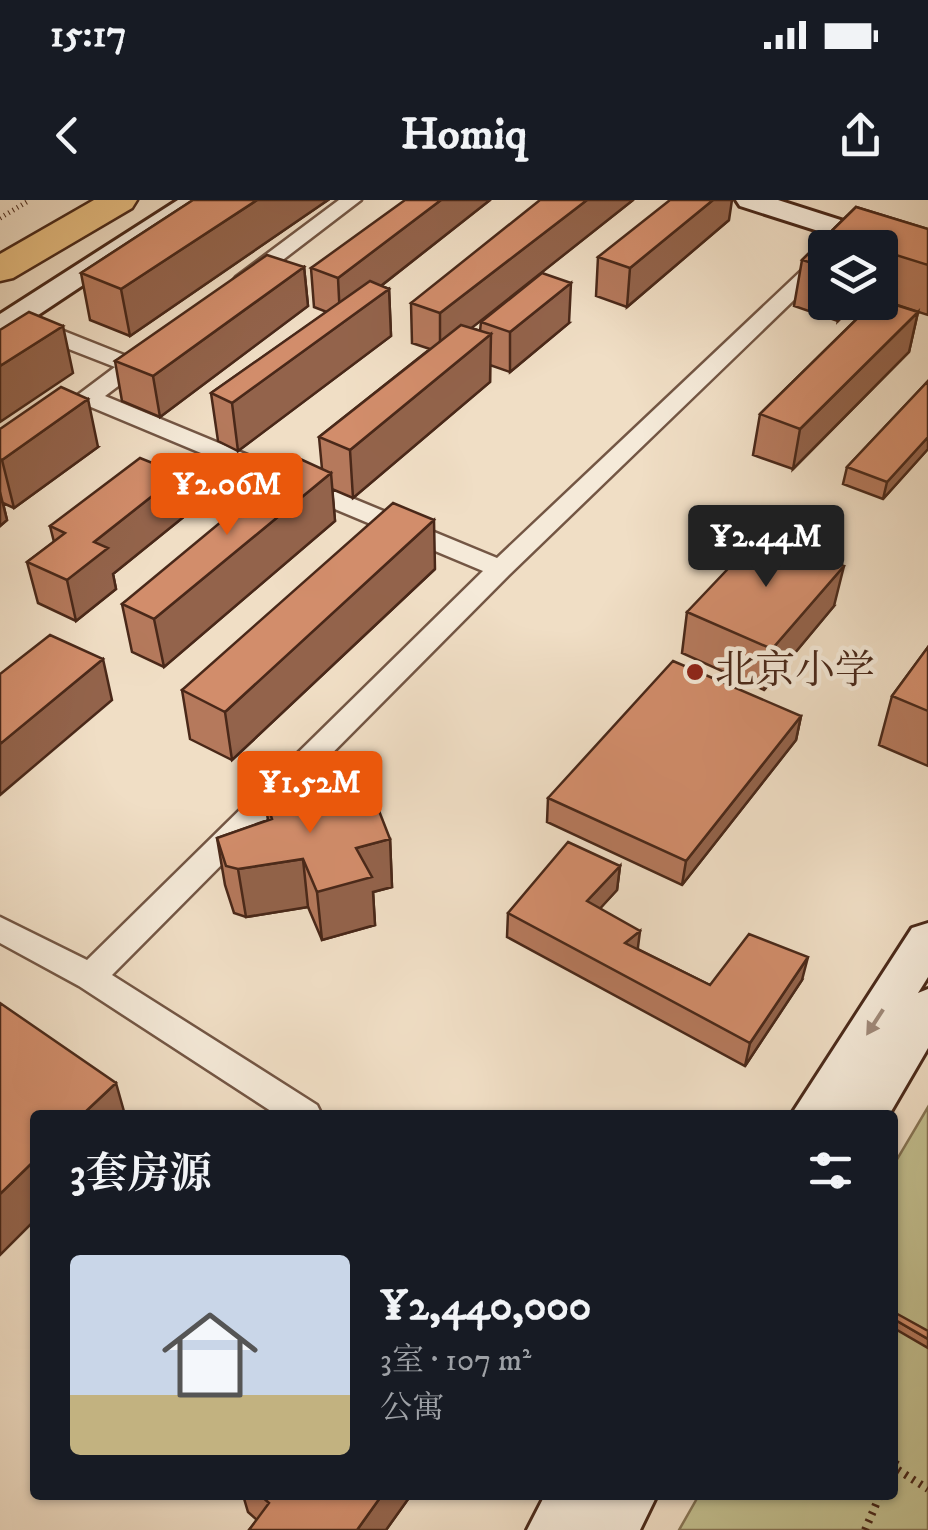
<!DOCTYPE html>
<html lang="zh">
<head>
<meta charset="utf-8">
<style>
  :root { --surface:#171b24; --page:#20242c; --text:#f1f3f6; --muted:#9ea1a6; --accent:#ea580c }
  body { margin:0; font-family:"IM FELL DW Pica","Noto Serif SC",serif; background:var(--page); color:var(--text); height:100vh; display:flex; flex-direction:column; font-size:38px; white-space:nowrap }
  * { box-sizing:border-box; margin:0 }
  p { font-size:32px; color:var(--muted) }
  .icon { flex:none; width:55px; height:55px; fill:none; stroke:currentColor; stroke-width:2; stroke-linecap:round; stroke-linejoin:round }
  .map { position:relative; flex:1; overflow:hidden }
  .panel { position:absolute; left:30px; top:910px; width:868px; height:390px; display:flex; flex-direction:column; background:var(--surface); border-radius:10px; box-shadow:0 2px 8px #0004 }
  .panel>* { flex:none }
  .fabs { position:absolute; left:808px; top:30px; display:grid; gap:20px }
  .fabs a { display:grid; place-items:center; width:90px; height:90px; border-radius:10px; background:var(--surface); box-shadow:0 2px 8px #0004; font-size:50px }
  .price { position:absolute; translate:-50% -85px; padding:0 22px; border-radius:10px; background:var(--accent); color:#fff; font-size:32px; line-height:65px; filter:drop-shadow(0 2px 5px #0008) }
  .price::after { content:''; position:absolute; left:50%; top:60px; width:30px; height:22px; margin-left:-15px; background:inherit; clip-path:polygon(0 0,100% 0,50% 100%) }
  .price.current { background:#222; color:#fff }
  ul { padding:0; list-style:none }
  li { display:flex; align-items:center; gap:30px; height:250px; padding:0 40px }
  li span { display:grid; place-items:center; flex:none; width:280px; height:200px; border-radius:10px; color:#555 }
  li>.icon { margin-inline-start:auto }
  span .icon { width:120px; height:120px; fill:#fffc; stroke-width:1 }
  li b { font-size:42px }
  h2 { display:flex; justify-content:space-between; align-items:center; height:120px; padding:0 40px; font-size:42px }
  .status { display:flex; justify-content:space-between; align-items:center; height:70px; padding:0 50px; background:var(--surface); direction:ltr }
  .status svg { height:28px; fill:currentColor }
  header { display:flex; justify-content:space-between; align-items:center; height:130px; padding:0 40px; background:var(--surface); font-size:45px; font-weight:700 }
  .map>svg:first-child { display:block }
</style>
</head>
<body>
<div class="status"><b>15:17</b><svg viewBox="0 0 49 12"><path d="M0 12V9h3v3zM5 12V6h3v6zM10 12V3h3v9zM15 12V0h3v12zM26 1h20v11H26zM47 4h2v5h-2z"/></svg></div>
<header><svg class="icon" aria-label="back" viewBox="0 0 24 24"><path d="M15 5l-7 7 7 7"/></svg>Homiq<svg class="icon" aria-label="share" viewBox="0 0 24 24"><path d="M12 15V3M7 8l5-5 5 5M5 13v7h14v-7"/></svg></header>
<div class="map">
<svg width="928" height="1330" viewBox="0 0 928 1330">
  <rect width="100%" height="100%" fill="#f0dec5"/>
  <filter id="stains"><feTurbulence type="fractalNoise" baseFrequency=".002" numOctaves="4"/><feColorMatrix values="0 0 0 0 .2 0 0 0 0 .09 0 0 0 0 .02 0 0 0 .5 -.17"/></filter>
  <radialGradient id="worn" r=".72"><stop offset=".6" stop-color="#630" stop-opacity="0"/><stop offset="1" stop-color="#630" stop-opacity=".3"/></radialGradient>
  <path fill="#c2bf8f" stroke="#867454" stroke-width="2.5" d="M928,907V1330H679L699,1295H892L893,966Z"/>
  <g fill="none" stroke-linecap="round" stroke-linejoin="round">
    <g stroke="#735644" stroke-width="5">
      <path id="street" d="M339,0H361L250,85H236L233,81L236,77Z
        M825,53V70L509,375L112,775L317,905L322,915H277L79,786L0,743V717L87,760L483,371L91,207L83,213H67L64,208L67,203L115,167L20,130L17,125L20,120H36L129,157L142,146H158L161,151L158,156L105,196L497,358L818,55Z"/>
    </g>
    <g stroke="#492819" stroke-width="6">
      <path id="secondary" d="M178,0H211L11,133L0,136V114Z
        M736,0H778L928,48V66L740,6Z
        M928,723V777L918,793L928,789V848L889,915H791L912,728Z
        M545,1295H657L640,1330H527Z"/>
    </g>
    <g stroke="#492819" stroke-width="5">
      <path id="highway" d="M94,0H137L132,8L13,78L0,81V54Z"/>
    </g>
    <path stroke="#492819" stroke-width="5" stroke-dasharray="1 4" stroke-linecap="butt" d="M0,18L30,0"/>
    <path stroke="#492819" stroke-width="8" stroke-dasharray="2.5 6" stroke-linecap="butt" d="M892,1272L895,1268L928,1289
      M865,1330L880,1295"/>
    <use href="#street" fill="#f5ead9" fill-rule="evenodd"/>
    <use href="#secondary" fill="#f5ead9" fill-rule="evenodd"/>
    <use href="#highway" fill="#e8bf82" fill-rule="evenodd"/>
  </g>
  <path fill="#b5795c" stroke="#492819" stroke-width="2.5" d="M193,0H328L130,136L90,120L81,73Z
    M490,0L381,86L389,89L391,136L238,251L218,241L211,193L327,112L314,107L311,68Z
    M633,0L471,128L480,131L481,122L569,123L510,172L490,165V182L353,298L332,289L335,321L164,467L132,452L122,404L322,269L319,237L430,149L412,143L411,103Z
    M856,7L928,29V115L885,101L918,112L909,152L793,269L753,255L760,214L874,102H880V48H825V102H856L838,121L794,106L802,60Z
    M729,20L627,107L596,96L598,57Z
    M304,67L308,106L160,217L122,201L115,161Z
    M928,181V249L883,299L843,284L847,267Z
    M0,229L98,247L14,308L3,303L7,320L0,326Z
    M180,274L186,315L113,374L116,389L76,421L38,403L27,362L54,342L50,326Z
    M435,369L232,560L190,539L182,490Z
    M834,406L764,490L682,453L687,412Z
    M928,447V566L879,545L892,496Z
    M801,516L796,540L682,685L547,622L548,598Z
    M264,595L340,606L390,639L392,687L373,692L375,725L322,740L308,707L246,717L234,713L225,685L217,638L268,620Z
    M620,666L617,690L600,708L638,749L710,785L802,780L745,866L507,737L508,713Z
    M892,1118L928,1139V1148L892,1127Z
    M243,1295H411L386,1330H249L257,1320L248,1312Z"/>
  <path fill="#93634b" stroke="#492819" stroke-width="2.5" d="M257,0H328L130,136L121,89Z
    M441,0H490L340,118L338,78Z
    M587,0H633L440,153V113Z
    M713,0H732L729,20L627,107L630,68Z
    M304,67L308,106L160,217L153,176Z
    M571,83L569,123L510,172V132Z
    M389,89L391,136L238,251L232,203Z
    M842,102H856L838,121Z
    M918,112L909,152L793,269L800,229Z
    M63,126L73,173L0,222V166Z
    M491,134L490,182L353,298L350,250Z
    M88,199L98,247L14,308L2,260Z
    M928,237V249L883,299L887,282Z
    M331,273L335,321L164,467L154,419Z
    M180,274L186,315L113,374L116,389L76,421L67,380L94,342Z
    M0,292L7,320L0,326Z
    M434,320L435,369L232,560L225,512Z
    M844,366L834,406L764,490L772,449Z
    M103,459L112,500L0,595V544Z
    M801,516L796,540L682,685L686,661Z
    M390,639L392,687L373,692L375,725L322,740L317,692L356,648Z
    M303,659L308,707L246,717L238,669Z
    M620,666L617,690L585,725L587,701Z
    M640,731L637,755L625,743Z
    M808,757L802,780L745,866L750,843Z
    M116,883L125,915H82Z
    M35,960V1020L0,1055V994Z
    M382,1295H411L386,1330H357Z"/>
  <path fill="#d28d6b" stroke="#492819" stroke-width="2.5" d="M193,0H257L121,89L81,73Z
    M405,0H441L338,78L311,68Z
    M540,0H587L440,113L411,103Z
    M670,0H713L630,68L598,57Z
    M856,7L928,29V65L880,50V48H825V67L802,60Z
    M267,55L304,67L153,176L115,161Z
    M542,73L571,83L510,132L481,122Z
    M370,81L389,89L232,203L211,193Z
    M880,100L918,112L800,229L760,214L874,102H880Z
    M29,112L63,126L0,166V130Z
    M461,125L491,134L350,250L319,237Z
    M928,181V237L887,282L847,267Z
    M61,187L88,199L2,260L0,259V229Z
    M140,258L180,274L94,342L108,348L67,380L27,362L65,333L50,326Z
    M298,258L331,273L154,419L122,404Z
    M393,303L434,320L225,512L182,490Z
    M762,333L844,366L772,449L687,412Z
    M50,435L103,459L0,544V474Z
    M928,447V511L892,496Z
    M673,461L801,516L686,661L548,598Z
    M326,581L340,606L374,598L390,639L356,648L372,677L317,692L303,659L238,669L226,666L217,638L272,619L264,595Z
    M568,642L620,666L587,701L640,731L625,743L710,785L749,734L808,757L750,843L508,713Z
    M0,803L116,883L82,915H35V960L0,994Z
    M892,1111L928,1131V1139L892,1118Z
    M892,1258L898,1262L892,1272Z
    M260,1295H382L357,1330H249L269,1303Z"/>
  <defs><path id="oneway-solid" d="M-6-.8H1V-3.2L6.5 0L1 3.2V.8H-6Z" transform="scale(2.5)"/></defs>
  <use fill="#9f8979" href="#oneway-solid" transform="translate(875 822) rotate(123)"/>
  <circle fill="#8f2418" stroke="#f5ead9" stroke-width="4" cx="695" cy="472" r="10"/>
  <g text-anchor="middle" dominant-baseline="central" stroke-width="9" stroke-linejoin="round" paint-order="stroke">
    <g font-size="40" fill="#492819" stroke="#f5ead9" text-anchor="start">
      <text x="715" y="472">北京小学</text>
    </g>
  </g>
  <rect width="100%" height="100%" filter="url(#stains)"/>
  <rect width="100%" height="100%" fill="url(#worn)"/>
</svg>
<div class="fabs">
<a><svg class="icon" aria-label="layers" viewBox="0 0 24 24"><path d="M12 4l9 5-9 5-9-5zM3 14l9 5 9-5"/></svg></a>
</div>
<b class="price" style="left:227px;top:338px">¥2.06M</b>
<b class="price current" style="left:766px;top:390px">¥2.44M</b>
<b class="price" style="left:310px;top:636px">¥1.52M</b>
<section class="panel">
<h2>3套房源<svg class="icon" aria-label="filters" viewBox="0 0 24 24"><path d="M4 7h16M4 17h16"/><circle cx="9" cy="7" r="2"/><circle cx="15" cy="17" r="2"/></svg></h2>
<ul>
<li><span style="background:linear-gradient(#c9d6e8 70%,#c2b280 0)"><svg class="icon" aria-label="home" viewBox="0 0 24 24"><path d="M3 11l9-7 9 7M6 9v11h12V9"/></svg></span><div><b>¥2,440,000</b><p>3室 · 107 m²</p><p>公寓</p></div></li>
</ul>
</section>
</div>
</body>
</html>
